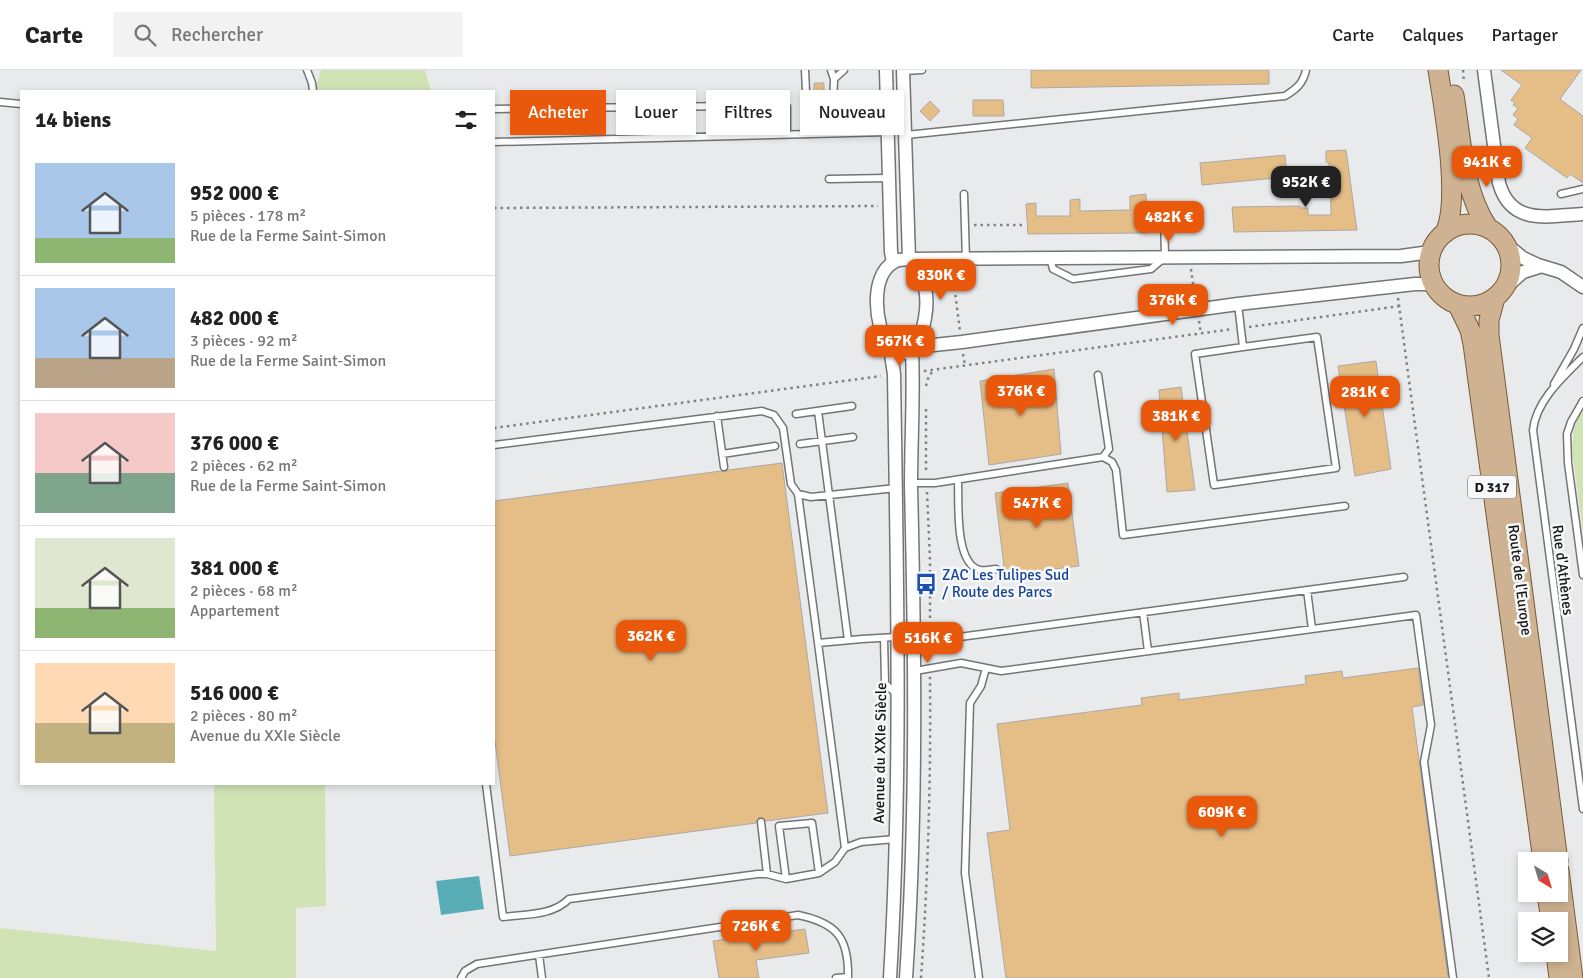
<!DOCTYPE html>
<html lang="fr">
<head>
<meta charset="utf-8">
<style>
  :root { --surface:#fff; --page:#f2f2f2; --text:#222; --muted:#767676; --line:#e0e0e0; --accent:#ea580c }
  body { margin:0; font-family:Signika,sans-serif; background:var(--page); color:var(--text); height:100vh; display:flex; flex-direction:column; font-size:19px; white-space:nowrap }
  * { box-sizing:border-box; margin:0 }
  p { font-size:16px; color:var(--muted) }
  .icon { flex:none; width:28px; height:28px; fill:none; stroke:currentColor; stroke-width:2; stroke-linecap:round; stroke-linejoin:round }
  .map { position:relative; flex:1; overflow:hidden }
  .panel { position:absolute; left:20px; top:20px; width:475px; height:695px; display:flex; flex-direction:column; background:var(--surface); border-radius:0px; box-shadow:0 2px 8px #0003 }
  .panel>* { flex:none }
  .guide { position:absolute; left:510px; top:20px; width:475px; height:45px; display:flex; gap:10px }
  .needle { width:32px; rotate:142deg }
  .buttons { position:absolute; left:1518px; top:782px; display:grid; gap:10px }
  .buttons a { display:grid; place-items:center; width:50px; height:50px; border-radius:0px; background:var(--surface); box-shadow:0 2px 8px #0003; font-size:25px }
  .price { position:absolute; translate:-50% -42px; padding:0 11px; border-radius:10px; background:var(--accent); color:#fff; font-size:16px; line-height:32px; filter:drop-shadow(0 1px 2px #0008) }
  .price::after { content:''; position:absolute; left:50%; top:30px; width:15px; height:11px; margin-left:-8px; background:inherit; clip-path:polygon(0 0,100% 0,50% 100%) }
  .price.current { background:#222; color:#fff }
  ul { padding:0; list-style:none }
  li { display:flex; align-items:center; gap:15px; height:125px; padding:0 15px }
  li+li { border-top:1px solid var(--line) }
  li span { display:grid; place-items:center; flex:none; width:140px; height:100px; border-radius:0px; color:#555 }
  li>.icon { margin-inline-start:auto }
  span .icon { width:60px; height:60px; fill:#fffc; stroke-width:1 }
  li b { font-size:21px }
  h2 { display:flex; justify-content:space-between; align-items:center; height:60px; padding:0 15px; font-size:21px }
  .tag { padding:0 18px; border-radius:0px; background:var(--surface); box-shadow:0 2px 8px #0003; font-size:18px; line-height:45px }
  .tag.current { background:var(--accent); color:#fff }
  header { display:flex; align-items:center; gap:30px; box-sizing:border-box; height:70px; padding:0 25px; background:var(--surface); border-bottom:1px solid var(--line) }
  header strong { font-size:24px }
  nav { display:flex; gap:28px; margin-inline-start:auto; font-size:18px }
  .search { width:350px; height:45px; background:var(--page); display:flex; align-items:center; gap:12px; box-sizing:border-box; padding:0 18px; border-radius:0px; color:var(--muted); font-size:19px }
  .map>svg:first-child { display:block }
</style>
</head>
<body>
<header>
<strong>Carte</strong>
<div class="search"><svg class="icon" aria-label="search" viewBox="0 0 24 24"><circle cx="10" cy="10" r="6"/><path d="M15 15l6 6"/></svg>Rechercher</div>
<nav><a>Carte</a><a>Calques</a><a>Partager</a></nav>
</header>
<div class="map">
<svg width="1583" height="908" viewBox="0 0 1583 908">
  <rect width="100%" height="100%" fill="#e9eaec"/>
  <path fill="#d1e3b5" d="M321,0H425L431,21H315Z
    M1583,339V463L1572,379L1574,357Z
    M214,714H325L326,836L296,838V908H0V858L216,881Z"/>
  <path fill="#57acb5" d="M479,806L484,839L441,845L436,811Z"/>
  <path fill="#e4bd87" stroke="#aba9a8" d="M1031,0H1269V14L1031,18Z
    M1501,0H1581L1560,29L1583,46V113L1570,104L1567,108L1525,78L1532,68L1514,55L1518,49L1513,45L1518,38L1513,35L1515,33L1511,30L1522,15Z
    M814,13H824V23H814Z
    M973,30H1003L1004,46H973Z
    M930,31L940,41L930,51L920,41Z
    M1346,80L1357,160L1234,162L1232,137L1300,136V138H1308V145H1331L1330,101H1329V93L1326,92V81Z
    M1285,85L1287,107L1202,115L1200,93Z
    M1146,124L1147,163L1028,164L1026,134L1036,133V146H1070V130L1080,129V141L1130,140V126Z
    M1376,291L1391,399L1355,406L1338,296Z
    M1054,299L1061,384L989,395L980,311Z
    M1181,317L1195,420L1167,422L1159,320Z
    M782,393L828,743L766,751L763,748L760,747L757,750L756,753L510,786L494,664V431L721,401L724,402L728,400Z
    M1068,413L1079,496L1005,505L995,423Z
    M1418,598L1423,635L1412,637L1448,908H1006L987,763L1010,760L997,654L1142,635L1141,628L1179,623V630L1306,614L1305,606L1342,601L1343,608Z
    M805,859L809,883L756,890L759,908H719L713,871Z"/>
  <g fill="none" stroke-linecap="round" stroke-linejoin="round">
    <g stroke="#737476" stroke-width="9">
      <path id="lane" d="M307,0L312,13L313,21
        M805,0L808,64
        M831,0L834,9
        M844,0L834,9C834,23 830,46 842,55C846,58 852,60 857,62
        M904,1L922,0
        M0,32L21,34
        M750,35L787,37V64
        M494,39L733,36V66
        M906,65L1285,26C1296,19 1303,14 1306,0
        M494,72L888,62
        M829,109L889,108
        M964,124L966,190
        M1561,124L1583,119
        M1050,188L1053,199L1073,209L1151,199L1165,187L1164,143H1183
        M1238,234L1243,277L1317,267L1336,398L1214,415L1195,284L1243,277
        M1583,287C1563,307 1536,331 1533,360L1583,739
        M1098,305L1109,379L1103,387
        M1554,314L1574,279L1583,258
        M1583,331L1571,352L1567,364L1568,393L1583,505
        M818,341L848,570
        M796,344L852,336
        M717,346L724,397
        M800,374L853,367
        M494,375L762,341L774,345L783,358L791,414L798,424L811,427L896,418
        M722,384L775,376
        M958,410C959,431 954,494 980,500C985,501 991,499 996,499
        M911,413H935L1103,387L1112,392L1116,400L1123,465L1345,436
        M798,424L818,573
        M1307,520L1312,559
        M1143,542L1148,581
        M884,568L885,613L896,624
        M915,573L1404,507
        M915,601L961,593L1001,601L1416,545L1431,655L1424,692L1453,908
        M486,714L503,847C526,844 552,846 569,829L758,804H767L786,809L819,803L835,792L845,778L861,772L895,769
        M761,752L767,804
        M845,778L818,573L862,569L896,567
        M786,809L779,756L812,753L819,803
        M539,885L542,908
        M461,908L465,901L477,894L798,845C837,853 849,868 848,908
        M836,908L848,907
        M979,908L965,803L970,633L981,616L986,598"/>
    </g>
    <g stroke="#737476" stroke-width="15">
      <path id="street" d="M886,0L891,182L893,192
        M903,0L909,189
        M1484,0L1499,113C1511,156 1548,146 1583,144
        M1507,175L1523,188L1538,195L1561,202L1583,217
        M911,190C925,208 929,225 925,248C923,259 917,284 902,283C897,283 892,281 889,277C875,257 869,206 894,192C898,189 904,190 909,189L1401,186L1423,183L1432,180
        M1505,218L1523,202L1542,196
        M915,277L962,272L1238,234L1415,214H1425L1434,216
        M890,908C902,707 897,505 894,304L890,278
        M906,908C917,744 915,580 911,416C911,371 914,325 912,280"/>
    </g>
    <g stroke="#785a37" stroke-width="21">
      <path id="primary" d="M1438,0C1444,39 1461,129 1445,163
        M1454,25C1461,68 1463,121 1488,158
        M1429 195a41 41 0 1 1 82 0a41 41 0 1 1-82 0Z
        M1495,228L1489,250V265L1558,791
        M1458,235L1470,260L1473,274L1543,791
        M1559,800L1573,908
        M1547,824L1551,851
        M1556,884L1559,908"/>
    </g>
    <path stroke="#818183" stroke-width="2.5" stroke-dasharray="2.5 4" stroke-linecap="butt" d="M1463,0L1464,13
      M494,138L878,136
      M974,155H1023
      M952,199L960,261
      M1191,199L1195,228
      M1398,228L1489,908
      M1199,251L1201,264
      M1249,257L1400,236
      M963,284L965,295
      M924,301L1233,259
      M926,316L929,305L935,300
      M926,339V404
      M494,358L881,306
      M927,422L930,490V563
      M930,579V591
      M921,908C928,808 931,707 930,606"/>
    <use href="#lane" stroke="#fff" stroke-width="6"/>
    <use href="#street" stroke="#fff" stroke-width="12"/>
    <use href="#primary" stroke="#ceb291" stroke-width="19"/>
  </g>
  <defs>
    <g id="bus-bare" transform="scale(1.725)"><path d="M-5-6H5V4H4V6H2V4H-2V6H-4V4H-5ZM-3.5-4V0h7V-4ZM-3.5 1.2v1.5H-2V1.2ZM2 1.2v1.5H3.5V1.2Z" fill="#1a4fb4" stroke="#f7f8f9" stroke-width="2.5" paint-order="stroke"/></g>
  </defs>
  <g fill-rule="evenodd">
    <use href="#bus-bare" x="926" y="514"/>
  </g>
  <g text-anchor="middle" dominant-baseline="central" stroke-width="5" stroke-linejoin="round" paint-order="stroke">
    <rect fill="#f7f8f9" stroke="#5a5a5b" stroke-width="1" x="1468" y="405.5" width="48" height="23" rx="4"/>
    <g font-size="14" font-weight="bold" fill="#161617">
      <text x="1492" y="417">D 317</text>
    </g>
    <g font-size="15" fill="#161617" stroke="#f7f8f9">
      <text transform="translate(1563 500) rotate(83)">Rue d'Athènes</text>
      <text transform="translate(1520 510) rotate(83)">Route de l'Europe</text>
      <text transform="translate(880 683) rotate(-89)">Avenue du XXIe Siècle</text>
    </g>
    <g font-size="15" fill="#164399" stroke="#f7f8f9" text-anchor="start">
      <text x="942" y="505">ZAC Les Tulipes Sud<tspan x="942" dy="17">/ Route des Parcs</tspan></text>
    </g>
  </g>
</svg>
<div class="buttons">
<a><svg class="needle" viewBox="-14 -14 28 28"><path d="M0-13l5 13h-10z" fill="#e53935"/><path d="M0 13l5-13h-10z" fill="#767676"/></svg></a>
<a><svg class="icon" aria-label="layers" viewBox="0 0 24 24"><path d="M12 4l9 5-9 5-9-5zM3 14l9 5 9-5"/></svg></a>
</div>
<b class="price" style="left:1487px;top:118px">941K €</b>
<b class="price current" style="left:1306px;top:138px">952K €</b>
<b class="price" style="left:1169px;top:173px">482K €</b>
<b class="price" style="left:941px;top:231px">830K €</b>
<b class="price" style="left:1173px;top:256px">376K €</b>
<b class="price" style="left:900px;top:297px">567K €</b>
<b class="price" style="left:1021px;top:347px">376K €</b>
<b class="price" style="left:1365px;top:348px">281K €</b>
<b class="price" style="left:1176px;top:372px">381K €</b>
<b class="price" style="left:1037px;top:459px">547K €</b>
<b class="price" style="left:651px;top:592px">362K €</b>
<b class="price" style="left:928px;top:594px">516K €</b>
<b class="price" style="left:1222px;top:768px">609K €</b>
<b class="price" style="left:756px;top:882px">726K €</b>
<div class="guide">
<a class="tag current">Acheter</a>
<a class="tag">Louer</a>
<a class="tag">Filtres</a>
<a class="tag">Nouveau</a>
</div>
<section class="panel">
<h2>14 biens<svg class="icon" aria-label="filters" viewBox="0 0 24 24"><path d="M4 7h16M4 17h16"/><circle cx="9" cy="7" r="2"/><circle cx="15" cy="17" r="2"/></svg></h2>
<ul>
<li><span style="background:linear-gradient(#a9c7e8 75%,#8fb573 0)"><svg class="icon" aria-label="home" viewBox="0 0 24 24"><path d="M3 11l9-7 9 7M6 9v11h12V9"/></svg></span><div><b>952 000 €</b><p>5 pièces · 178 m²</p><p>Rue de la Ferme Saint-Simon</p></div></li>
<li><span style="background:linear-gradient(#a9c7e8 70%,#b9a48a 0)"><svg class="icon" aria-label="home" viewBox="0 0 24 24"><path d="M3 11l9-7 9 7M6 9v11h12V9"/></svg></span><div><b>482 000 €</b><p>3 pièces · 92 m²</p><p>Rue de la Ferme Saint-Simon</p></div></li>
<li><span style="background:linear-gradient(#f6c9c9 60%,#7fa58c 0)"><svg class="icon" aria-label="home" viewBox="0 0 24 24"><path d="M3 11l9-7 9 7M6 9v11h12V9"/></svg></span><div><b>376 000 €</b><p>2 pièces · 62 m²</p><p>Rue de la Ferme Saint-Simon</p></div></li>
<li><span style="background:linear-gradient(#dfe7d0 70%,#8fb573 0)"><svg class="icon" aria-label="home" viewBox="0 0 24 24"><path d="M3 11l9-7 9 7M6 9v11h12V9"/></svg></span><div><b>381 000 €</b><p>2 pièces · 68 m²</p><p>Appartement</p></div></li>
<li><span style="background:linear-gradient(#ffd9b3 60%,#c2b280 0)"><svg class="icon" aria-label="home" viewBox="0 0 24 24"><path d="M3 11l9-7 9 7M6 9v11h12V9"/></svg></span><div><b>516 000 €</b><p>2 pièces · 80 m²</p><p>Avenue du XXIe Siècle</p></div></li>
</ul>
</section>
</div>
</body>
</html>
